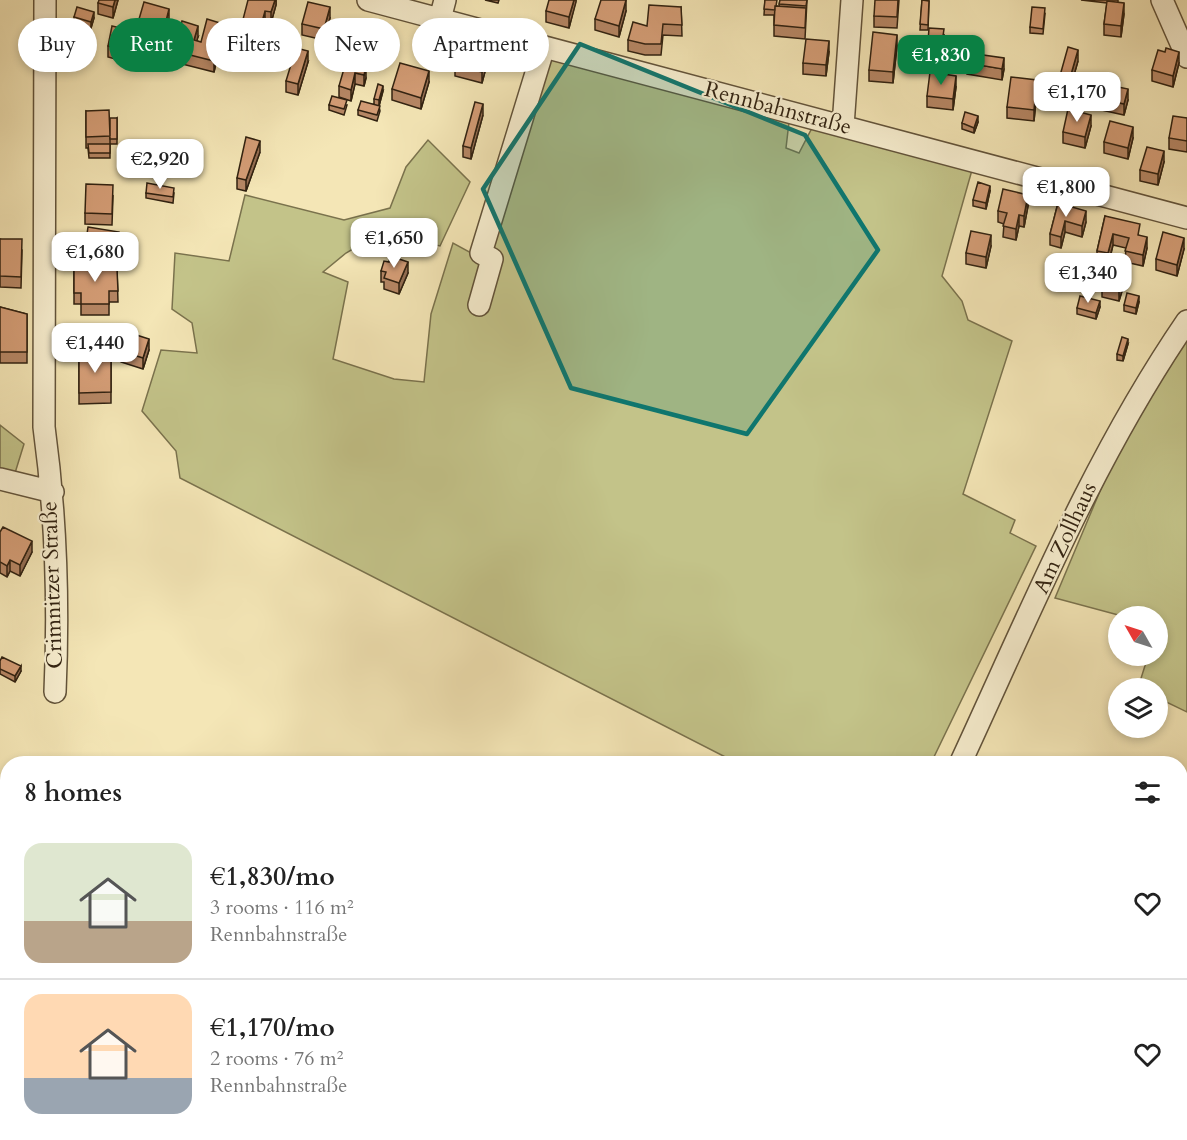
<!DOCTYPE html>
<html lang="en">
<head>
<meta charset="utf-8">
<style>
  :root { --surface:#fff; --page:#f2f2f2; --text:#222; --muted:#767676; --line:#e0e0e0; --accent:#0b8043 }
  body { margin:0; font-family:Cardo,serif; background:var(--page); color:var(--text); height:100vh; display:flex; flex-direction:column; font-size:22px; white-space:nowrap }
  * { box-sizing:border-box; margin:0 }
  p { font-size:20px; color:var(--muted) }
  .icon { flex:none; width:33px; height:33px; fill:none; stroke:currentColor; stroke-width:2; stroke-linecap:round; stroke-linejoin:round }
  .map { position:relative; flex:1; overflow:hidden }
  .details { position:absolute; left:0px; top:756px; width:1188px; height:384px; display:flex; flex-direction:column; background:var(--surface); border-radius:24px 24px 0 0; box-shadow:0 3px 9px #0003 }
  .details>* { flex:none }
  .top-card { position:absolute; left:18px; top:18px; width:600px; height:54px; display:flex; gap:12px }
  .needle { width:39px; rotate:309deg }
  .tools { position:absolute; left:1108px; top:606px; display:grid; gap:12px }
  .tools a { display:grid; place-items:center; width:60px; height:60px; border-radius:50%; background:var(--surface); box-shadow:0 3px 9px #0003; font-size:30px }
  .price { position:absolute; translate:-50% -51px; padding:0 14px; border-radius:12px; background:#fff; color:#222; font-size:20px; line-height:39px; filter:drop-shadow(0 2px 3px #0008) }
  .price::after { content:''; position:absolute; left:50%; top:36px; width:18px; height:14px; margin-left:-9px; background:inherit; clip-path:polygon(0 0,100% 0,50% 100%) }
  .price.current { background:var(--accent); color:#fff }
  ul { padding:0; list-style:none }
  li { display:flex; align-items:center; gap:18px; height:150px; padding:0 24px }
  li+li { border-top:2px solid var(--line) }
  li span { display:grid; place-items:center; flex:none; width:168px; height:120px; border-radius:18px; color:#555 }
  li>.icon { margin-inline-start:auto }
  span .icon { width:72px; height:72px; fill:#fffc; stroke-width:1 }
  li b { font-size:26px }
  h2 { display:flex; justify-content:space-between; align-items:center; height:72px; padding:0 24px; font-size:26px }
  .pill { padding:0 21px; border-radius:27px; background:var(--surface); box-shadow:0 3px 9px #0003; font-size:21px; line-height:54px }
  .pill.current { background:var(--accent); color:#fff }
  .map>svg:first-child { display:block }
</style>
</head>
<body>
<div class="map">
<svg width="1187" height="1140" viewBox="0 0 1187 1140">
  <rect width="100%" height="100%" fill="#f4e6b6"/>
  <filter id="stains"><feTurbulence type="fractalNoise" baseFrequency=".00333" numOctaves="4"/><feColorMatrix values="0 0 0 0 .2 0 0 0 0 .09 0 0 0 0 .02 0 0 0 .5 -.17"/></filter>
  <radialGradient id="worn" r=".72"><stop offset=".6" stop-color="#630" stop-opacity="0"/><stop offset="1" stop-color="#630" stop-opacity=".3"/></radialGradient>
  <path fill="#c3c389" stroke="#7a724d" stroke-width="1.5" d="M549,59L789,122L786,148L799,153L812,128L972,170L942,276L962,301L968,320L1012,341L963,494L1015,520L1010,533L1036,546L931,763H737L180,478L176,451L142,411L161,350L197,353L192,323L172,309L175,253L229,261L245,195L344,220L390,208L406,167L428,140L470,182L440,246L423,242L424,230L413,221L403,235L373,237L346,253L323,272L348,282L333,359L394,379L424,382L431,314L453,243L484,260Z
    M1187,337V712L1158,698V688H1138L1148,656H1158V616H1122L1055,598L1116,453Z
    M0,425L24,444L15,473L0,468Z
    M1187,871V979L1181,975V890Z"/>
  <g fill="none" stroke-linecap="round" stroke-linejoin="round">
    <g stroke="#62533a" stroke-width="24">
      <path id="minor" d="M45,0L44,427C56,515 59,603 55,692
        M368,0L1187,218
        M1162,0L1187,57
        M440,19L445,0
        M843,126L852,0
        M479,305L492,259L481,253L544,47
        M0,479L53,492
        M960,764C1030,613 1093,458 1187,321
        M1180,1014L1187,1017
        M783,1140L787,1132"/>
    </g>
    <use href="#minor" stroke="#f8efd0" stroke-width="21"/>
  </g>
  <path fill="#b68765" stroke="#312211" stroke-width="1.5" d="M118,0L113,18L98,14V3Z
    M276,0V5L271,23L265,22L257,51L239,46V35Z
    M485,0H499L498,3Z
    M576,0L569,28L546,22V11Z
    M765,0L779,7L780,0H807L805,39L774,36V15H764Z
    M899,0L897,28L874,27V16Z
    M922,0L929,1L928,30H920Z
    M1081,0H1118V3L1124,14L1121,37L1104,35V24L1107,3Z
    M681,7L682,36L663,35L661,55H645L628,51V40L647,26Z
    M626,11L619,37L595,30V19Z
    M1045,14L1043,34L1030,33V27Z
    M74,17L94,18L91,28L74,23Z
    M330,18L324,40L302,35V24Z
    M169,20L163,44L146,40V45L140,66L108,57V46L137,32V26Z
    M220,34L215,47L217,59L214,72L174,62V51L198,37L196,41L201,42Z
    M944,35L942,48L928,47V42Z
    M897,46L893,83L869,81V70Z
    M829,52L826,76L803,74V63Z
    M364,55L361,66L366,78L364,86L355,84L351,101L339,97V86Z
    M1078,61L1066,103L1056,101V90Z
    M308,62L298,95L286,92V81Z
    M967,63L1004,69L1002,80L967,74Z
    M1179,63L1173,87L1152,81V70Z
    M487,64L482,83L455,76V65Z
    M429,82L421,109L392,100V89Z
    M956,87L953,110L927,107V96Z
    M383,91L379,106L380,111L377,121L358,115V110L374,104V99Z
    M1037,91L1034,121L1007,118V107Z
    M1101,99L1128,100L1124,115L1101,110Z
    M329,105H347L344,115L329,110Z
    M86,111L110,124L117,118V144H110V136V158H89L88,148H86Z
    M483,115L471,159L463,157V146Z
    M1187,118V152L1169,149V138Z
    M978,122L974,133L962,129V123Z
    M1091,126L1085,148L1063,143V132Z
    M1133,138L1128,159L1104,153V142Z
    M260,152L246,191L237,189V178Z
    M1164,162L1158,185L1140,181V170Z
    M990,191L986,209L973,206V200Z
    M146,193H174L173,203L146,198Z
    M113,196L112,225L85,224V213Z
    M1058,203L1086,222L1082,237L1065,232L1061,248L1050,245V234Z
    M1028,206L1024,227L1019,226L1016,240L1003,237L1004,224L998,222V211Z
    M1105,216L1140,236L1147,248L1143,266L1125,262L1126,248L1113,245L1109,263L1126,278L1119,301L1102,297V286L1108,264L1097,262V251Z
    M0,239L22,250L21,288L0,287Z
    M86,241L119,243L116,257L86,252Z
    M991,246L986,268L966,264V253Z
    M1184,249L1177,276L1156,270V259Z
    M74,265L117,269L118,302H109V315H81V304H74Z
    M381,271L408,273L399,294L384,289V282H381Z
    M1139,302L1136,314L1124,311V305Z
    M0,307L27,314V363H0Z
    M1100,307L1096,319L1077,314V308Z
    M1128,344L1123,361L1117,360V354Z
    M149,350L143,369L121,362V351Z
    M79,356H111V403L79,404Z
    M0,532L32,552L20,576L10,571L7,577L0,573Z
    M0,661L21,671L15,682L0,674Z"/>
  <path fill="#946e53" stroke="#312211" stroke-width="1.5" d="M115,0H118L113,18V7Z
    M275,0H276V5L271,23V12Z
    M574,0H576V2L569,28V17Z
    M626,0V11L619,37V26Z
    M1124,3V14L1121,37V26Z
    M330,7V18L324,40V29Z
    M169,9V20L163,44V33Z
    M265,11V22L257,51V40Z
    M94,12V18L91,28V22Z
    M220,23V34L211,57V46Z
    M198,26V37L194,51V40Z
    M146,34V45L140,66V55Z
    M897,35V46L893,83V72Z
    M829,41V52L826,76V65Z
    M364,44V55L358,74V65Z
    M217,48V59L214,72V61Z
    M1078,50V61L1066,103V92Z
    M308,51V62L298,95V84Z
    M1179,52V63L1173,87V76Z
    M487,53V64L482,83V72Z
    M1004,58V69L1002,80V69Z
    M366,67V78L364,86V75Z
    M429,71V82L421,109V98Z
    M355,73V84L351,101V90Z
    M956,76V87L953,110V99Z
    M1037,80V91L1034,121V110Z
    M383,86V91L379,106V100Z
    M1128,89V100L1124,115V104Z
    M483,104V115L471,159V148Z
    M1091,115V126L1085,148V137Z
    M978,116V122L974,133V128Z
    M1133,127V138L1128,159V148Z
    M260,141V152L246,191V180Z
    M1164,151V162L1158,185V174Z
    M990,186V191L986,209V203Z
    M1028,195V206L1024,227V216Z
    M1086,211V222L1082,237V226Z
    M1019,215V226L1016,240V229Z
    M1065,221V232L1061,248V237Z
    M119,232V243L116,257V246Z
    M1113,234V245L1108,264V253Z
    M991,235V246L986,268V257Z
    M1147,237V248L1143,266V255Z
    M1184,238V249L1177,276V265Z
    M408,262V273L399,294V283Z
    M1126,267V278L1119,301V290Z
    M1139,296V302L1136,314V308Z
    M1100,301V307L1096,319V313Z
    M149,339V350L143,369V358Z
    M1128,339V344L1123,361V356Z
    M32,541V552L20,576V565Z
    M10,560V571L7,577V566Z
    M21,666V671L15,682V676Z"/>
  <path fill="#d49d76" stroke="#312211" stroke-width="1.5" d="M99,0H115L113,7L98,3Z
    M248,0H275L271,12L265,11L257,40L239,35Z
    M549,0H574L569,17L546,11Z
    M601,0H626L619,26L595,19Z
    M765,0H777L776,6H775V10L764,9Z
    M780,0H807L806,6L779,4Z
    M875,0H898L897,17L874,16Z
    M922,0L929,1L928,25L920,24Z
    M1107,1L1124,3L1121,26L1104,24Z
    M144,2L169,9L163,33L137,26Z
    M308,2L330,7L324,29L302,24Z
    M649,5L681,7L682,25L663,24L661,44H645L628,40L633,22L647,26Z
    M775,6L806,8L805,28L774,25Z
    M77,7L94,12L91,22L74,17Z
    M1032,7L1045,8L1043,29L1030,27Z
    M207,19L220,23L211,46L217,48L214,61L174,51L182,21L198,26L194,40L201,42Z
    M112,26L146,34L140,55L108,46Z
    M929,28L944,29L942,43L928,42Z
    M873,32L897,35L893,72L869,70Z
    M806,39L829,41L826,65L803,63Z
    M352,41L364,44L358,65L366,67L364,75L355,73L351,90L339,86Z
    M460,46L487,53L482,72L455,65Z
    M1068,47L1078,50L1066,92L1056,90Z
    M296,48L308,51L298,84L286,81Z
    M1166,48L1179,52L1173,76L1152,70L1158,50L1165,52Z
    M969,53L1004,58L1002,69L967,63Z
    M400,63L429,71L421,98L392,89Z
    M930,72L956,76L953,99L927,96Z
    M1011,77L1037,80L1034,110L1007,107Z
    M378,84L383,86L379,100L374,99Z
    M1104,84L1128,89L1124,104L1101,99Z
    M332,96L347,100L344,109L329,105Z
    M361,101L380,106L377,115L358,110Z
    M475,102L483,104L471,148L463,146Z
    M1068,109L1091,115L1085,137L1063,132Z
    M109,110L110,136L86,137V111Z
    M965,112L978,116L974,128L962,123Z
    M1173,116L1187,118V141L1169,138Z
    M110,118H117V139H110Z
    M1110,121L1133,127L1128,148L1104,142Z
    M246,137L260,141L246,180L237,178Z
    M88,144H110V153H89Z
    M1147,147L1164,151L1158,174L1140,170Z
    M978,182L990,186L986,203L973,200Z
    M147,183L174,188L173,197L146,193Z
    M86,184L113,185L112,214L85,213Z
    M1003,189L1028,195L1024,216L1019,215L1016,229L1003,226L1007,213L998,211Z
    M1058,203L1086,211L1082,226L1065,221L1061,237L1050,234Z
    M1105,216L1140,224L1138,235L1147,237L1143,255L1125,251L1129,238L1113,234L1108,253L1097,251Z
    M88,227L119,232L116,246L86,241Z
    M971,231L991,235L986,257L966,253Z
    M1163,232L1184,238L1177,265L1156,259Z
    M0,239H22L21,277L0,276Z
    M390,256L408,262L399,283L384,278L386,272L381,271L384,261L389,262Z
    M1109,262L1126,267L1119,290L1102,286Z
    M74,265H111L110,269H117L118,291H109V304H81V293H74Z
    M1127,293L1139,296L1136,308L1124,305Z
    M1080,296L1100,301L1096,313L1077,308Z
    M0,307L27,314V352H0Z
    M127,332L149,339L143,358L121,351Z
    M1122,337L1128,339L1123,356L1117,354Z
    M79,356H111V392L79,393Z
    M3,527L32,541L20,565L10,560L7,566L0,562V532Z
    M2,657L21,666L15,676L0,669V661Z"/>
  <path fill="#0f766e" fill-opacity="0.2" stroke="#0f766e" stroke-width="4.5" stroke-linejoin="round" d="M580,44L805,135L878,250L747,434L571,388L483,189Z"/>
  <g text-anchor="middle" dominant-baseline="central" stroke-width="4.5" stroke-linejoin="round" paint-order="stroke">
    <g font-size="22" fill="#312211" stroke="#f8efd0">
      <text transform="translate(778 108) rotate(15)">Rennbahnstraße</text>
      <text transform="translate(1065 538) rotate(-65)">Am Zollhaus</text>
      <text transform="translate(52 585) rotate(-92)">Crimnitzer Straße</text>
    </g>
  </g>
  <rect width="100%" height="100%" filter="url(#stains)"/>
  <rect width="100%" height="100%" fill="url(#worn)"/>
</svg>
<div class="tools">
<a><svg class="needle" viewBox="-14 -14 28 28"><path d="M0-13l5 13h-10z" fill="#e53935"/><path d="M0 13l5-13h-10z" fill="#767676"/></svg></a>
<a><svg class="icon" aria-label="layers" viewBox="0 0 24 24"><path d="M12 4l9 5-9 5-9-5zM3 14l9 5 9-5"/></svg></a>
</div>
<b class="price current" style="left:941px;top:86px">€1,830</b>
<b class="price" style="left:1077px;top:123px">€1,170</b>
<b class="price" style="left:160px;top:190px">€2,920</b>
<b class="price" style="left:1066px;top:218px">€1,800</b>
<b class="price" style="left:394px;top:269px">€1,650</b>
<b class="price" style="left:95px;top:283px">€1,680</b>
<b class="price" style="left:1088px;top:304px">€1,340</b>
<b class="price" style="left:95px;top:374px">€1,440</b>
<div class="top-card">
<a class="pill">Buy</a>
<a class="pill current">Rent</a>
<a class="pill">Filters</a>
<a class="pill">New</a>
<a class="pill">Apartment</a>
</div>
<section class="details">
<h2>8 homes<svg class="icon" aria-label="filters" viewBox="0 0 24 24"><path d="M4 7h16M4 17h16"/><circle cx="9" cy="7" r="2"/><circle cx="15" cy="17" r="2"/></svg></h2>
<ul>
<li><span style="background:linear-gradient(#dfe7d0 65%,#b9a48a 0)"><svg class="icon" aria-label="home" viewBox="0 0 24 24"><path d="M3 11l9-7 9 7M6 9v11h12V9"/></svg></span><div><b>€1,830/mo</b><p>3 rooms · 116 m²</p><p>Rennbahnstraße</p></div><svg class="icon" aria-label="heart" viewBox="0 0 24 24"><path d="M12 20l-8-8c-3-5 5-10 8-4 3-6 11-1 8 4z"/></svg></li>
<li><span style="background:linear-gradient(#ffd9b3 70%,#9aa5b1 0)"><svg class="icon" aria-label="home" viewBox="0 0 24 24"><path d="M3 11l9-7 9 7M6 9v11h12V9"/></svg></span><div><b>€1,170/mo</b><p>2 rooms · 76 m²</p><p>Rennbahnstraße</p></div><svg class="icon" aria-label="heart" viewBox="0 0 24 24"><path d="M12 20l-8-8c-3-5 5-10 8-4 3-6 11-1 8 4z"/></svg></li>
</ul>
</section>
</div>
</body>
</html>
